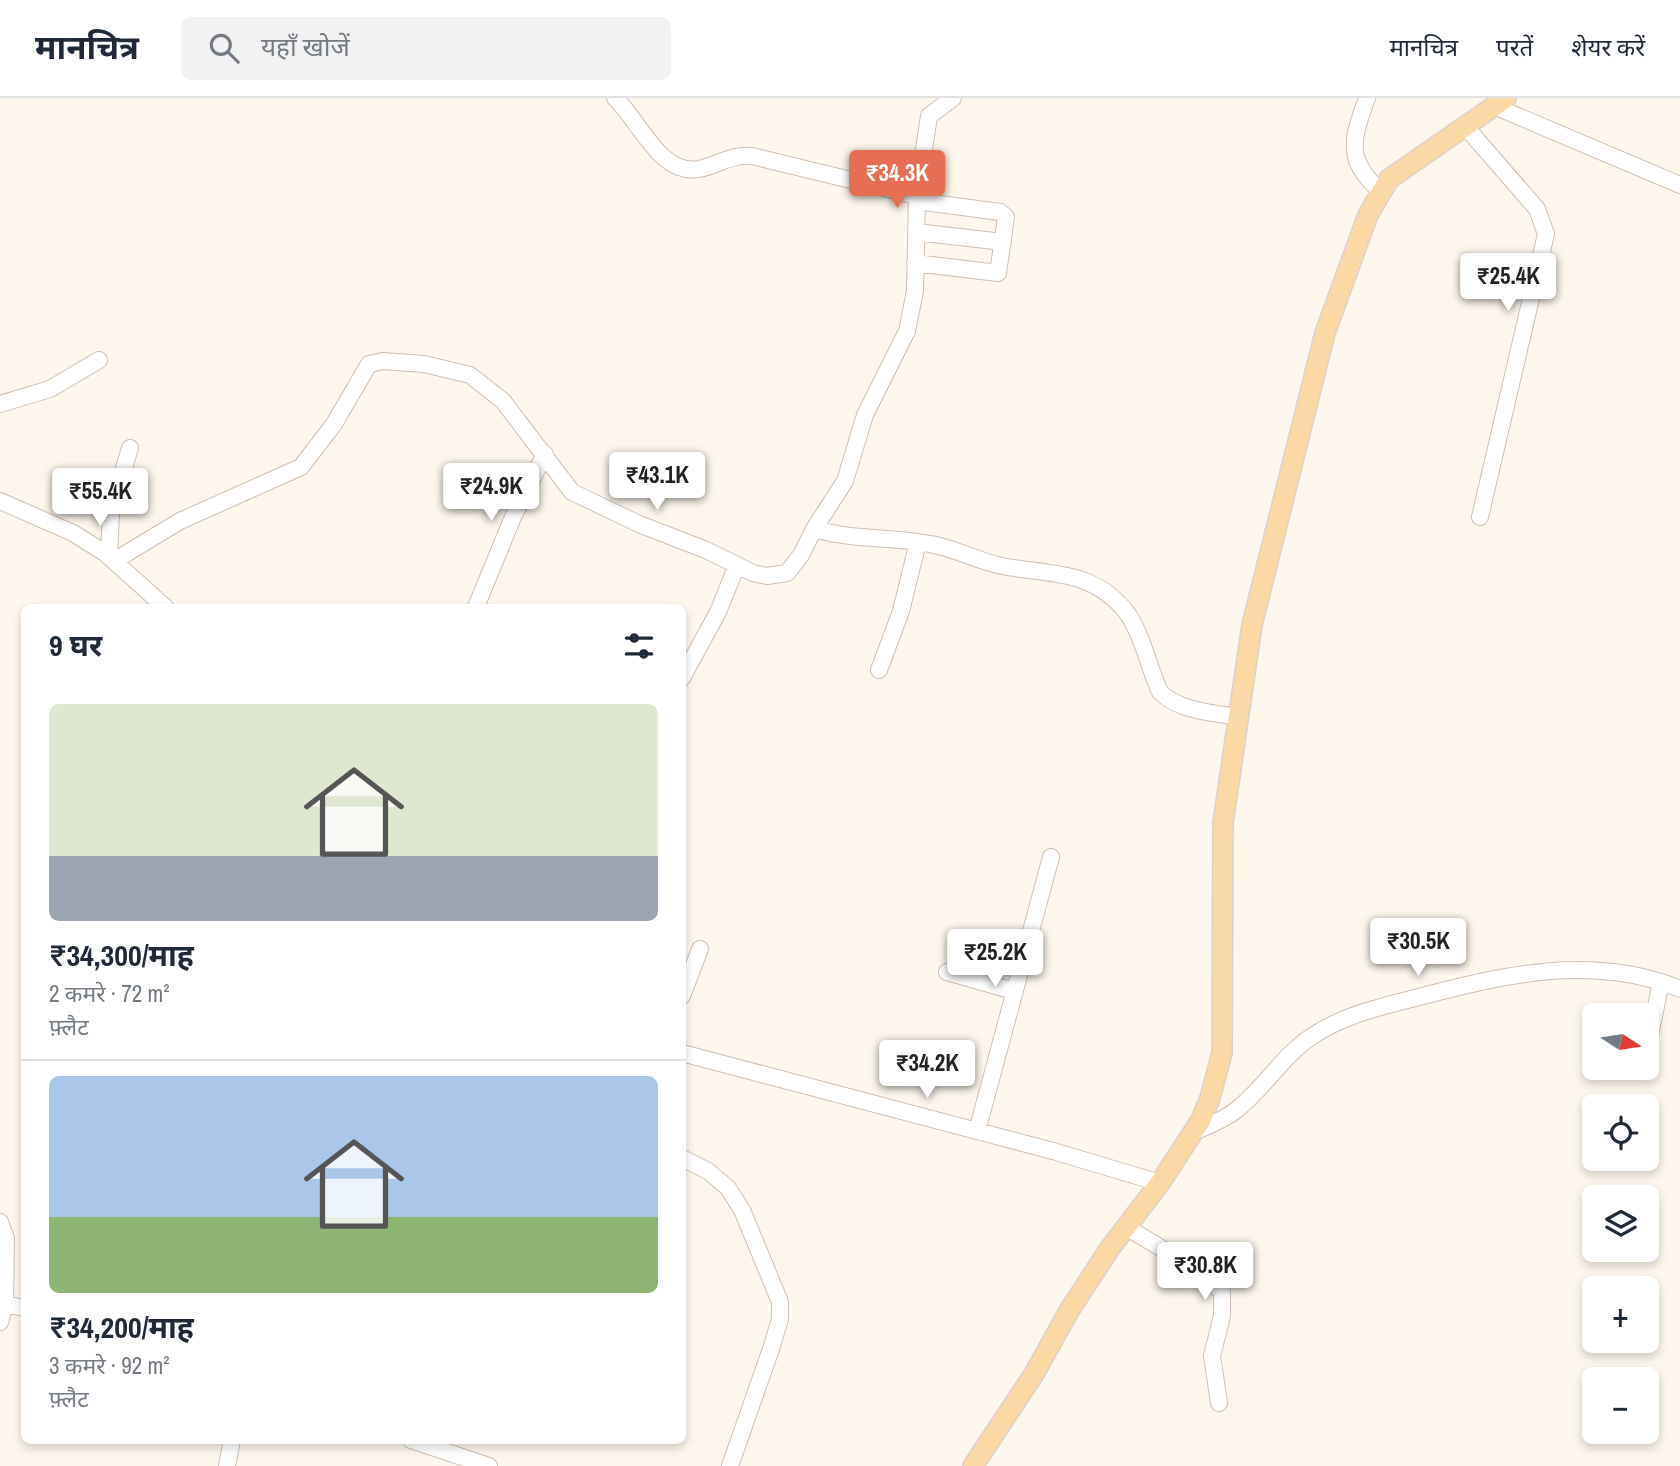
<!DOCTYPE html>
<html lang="hi">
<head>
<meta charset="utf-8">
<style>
  :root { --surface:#fff; --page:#f2f2f3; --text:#1f2937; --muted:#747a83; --line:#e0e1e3; --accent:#e76f51 }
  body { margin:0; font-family:"Archivo Narrow","Noto Sans Devanagari",sans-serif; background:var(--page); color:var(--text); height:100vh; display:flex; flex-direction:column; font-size:26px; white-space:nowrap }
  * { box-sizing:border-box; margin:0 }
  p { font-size:23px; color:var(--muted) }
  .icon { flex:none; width:38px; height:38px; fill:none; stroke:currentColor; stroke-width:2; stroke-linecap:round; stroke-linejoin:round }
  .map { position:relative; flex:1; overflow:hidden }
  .drawer { position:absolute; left:21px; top:506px; width:665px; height:840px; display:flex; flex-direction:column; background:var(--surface); border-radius:10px; box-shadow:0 4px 10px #0003 }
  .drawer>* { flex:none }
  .needle { width:46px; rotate:102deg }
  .fabs { position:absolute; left:1582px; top:905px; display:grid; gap:14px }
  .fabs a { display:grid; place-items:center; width:77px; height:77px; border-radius:10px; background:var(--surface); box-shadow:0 4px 10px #0003; font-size:35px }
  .price { position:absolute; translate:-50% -60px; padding:0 16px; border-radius:7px; background:#fff; color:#222; font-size:23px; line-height:46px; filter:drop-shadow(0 2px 4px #0008) }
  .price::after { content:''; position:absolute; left:50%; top:42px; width:21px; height:16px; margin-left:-10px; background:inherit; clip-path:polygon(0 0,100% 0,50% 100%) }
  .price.on { background:var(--accent); color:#fff }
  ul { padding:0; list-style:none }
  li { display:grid; align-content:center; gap:14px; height:371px; padding:0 28px }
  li+li { border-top:2px solid var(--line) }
  li span { display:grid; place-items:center; height:217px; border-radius:10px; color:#555 }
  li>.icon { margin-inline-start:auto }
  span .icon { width:126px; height:126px; fill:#fffc; stroke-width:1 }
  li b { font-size:30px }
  h2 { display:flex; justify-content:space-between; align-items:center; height:84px; padding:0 28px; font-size:30px }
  header { display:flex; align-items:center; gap:42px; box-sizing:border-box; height:98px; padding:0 35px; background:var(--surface); border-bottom:2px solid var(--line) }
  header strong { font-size:33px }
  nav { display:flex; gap:38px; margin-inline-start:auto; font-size:24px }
  .search { width:490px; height:63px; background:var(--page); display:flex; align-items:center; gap:18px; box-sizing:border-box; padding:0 24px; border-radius:10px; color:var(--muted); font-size:26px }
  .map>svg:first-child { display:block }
</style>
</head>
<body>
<header>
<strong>मानचित्र</strong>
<div class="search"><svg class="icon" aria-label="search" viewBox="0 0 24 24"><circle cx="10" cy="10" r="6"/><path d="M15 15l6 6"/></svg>यहाँ खोजें</div>
<nav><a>मानचित्र</a><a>परतें</a><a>शेयर करें</a></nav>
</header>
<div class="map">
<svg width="1680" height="1368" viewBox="0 0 1680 1368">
  <rect width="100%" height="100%" fill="#fdf6ec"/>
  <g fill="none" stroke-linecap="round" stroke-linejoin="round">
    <g stroke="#d1beb0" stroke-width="18">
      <path id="minor" d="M615,0C639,22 660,78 699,71C718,67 732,56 752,58L917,98L915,193L907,233L865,317L845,383L814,431
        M1367,0C1352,42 1345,61 1380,93
        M1494,8L1680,87
        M1464,27L1537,111L1546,136L1480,419
        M917,98L929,18L953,0
        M916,134L1003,144
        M915,165L998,175L1006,119L1000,114L917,103
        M0,306L50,291L99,262
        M0,403L73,435L105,455L165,509
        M109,458L111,414L130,350
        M114,463L180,423L301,369L334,326L369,266L383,263L424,266L470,277L503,303L572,394L639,426L706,452L753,475L767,478L787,475L801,457L814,431C857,443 889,438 930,446C955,450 977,463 1002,468C1048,477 1090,471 1124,511C1142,533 1148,568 1160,594C1179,613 1213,615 1239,619
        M476,509L513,419L545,356
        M879,572L901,513L918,444
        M682,580L718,514L737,467
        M947,874L1014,893
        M682,898L700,851
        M1647,952L1661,884
        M682,955L1053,1053L1160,1085
        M1642,973L1643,970
        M977,1033L1051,759
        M1192,1035C1207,1028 1222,1023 1235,1013C1263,992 1281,959 1311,939C1341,918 1379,909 1415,900C1502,877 1593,855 1680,891
        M682,1060L708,1073L728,1090L742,1112L780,1204V1221L771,1251L730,1368
        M0,1124L6,1140L5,1206
        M1126,1129L1196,1171L1222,1194V1218L1212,1258L1219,1305
        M0,1224L5,1206L24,1210
        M411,1342L489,1368
        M227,1368L232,1342"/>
    </g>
    <g stroke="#dad1cd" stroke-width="22">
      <path id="major" d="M973,1368L1034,1276L1069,1213L1110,1150L1160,1085L1201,1022L1210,1000L1222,955L1223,725L1252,527L1325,235L1368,117L1389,81L1506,0"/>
    </g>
    <use href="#minor" stroke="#fff" stroke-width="16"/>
    <use href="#major" stroke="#fbd9a5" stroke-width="19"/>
  </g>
</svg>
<div class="fabs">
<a><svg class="needle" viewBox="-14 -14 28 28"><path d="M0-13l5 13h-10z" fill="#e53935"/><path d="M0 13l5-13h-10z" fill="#747a83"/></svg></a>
<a><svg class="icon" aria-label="locate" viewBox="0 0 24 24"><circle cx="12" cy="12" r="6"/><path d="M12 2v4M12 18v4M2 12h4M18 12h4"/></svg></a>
<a><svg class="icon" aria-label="layers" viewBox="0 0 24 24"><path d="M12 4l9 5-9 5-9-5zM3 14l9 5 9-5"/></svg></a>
<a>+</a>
<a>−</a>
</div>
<b class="price on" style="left:897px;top:112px">₹34.3K</b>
<b class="price" style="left:1508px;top:215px">₹25.4K</b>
<b class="price" style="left:657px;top:414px">₹43.1K</b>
<b class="price" style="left:491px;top:425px">₹24.9K</b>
<b class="price" style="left:100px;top:430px">₹55.4K</b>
<b class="price" style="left:1418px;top:880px">₹30.5K</b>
<b class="price" style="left:995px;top:891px">₹25.2K</b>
<b class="price" style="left:927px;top:1002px">₹34.2K</b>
<b class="price" style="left:1205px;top:1204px">₹30.8K</b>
<section class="drawer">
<h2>9 घर<svg class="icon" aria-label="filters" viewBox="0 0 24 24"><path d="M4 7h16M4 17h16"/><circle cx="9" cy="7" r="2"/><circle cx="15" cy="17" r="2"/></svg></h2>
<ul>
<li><span style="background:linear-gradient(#dfe7d0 70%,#9aa5b1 0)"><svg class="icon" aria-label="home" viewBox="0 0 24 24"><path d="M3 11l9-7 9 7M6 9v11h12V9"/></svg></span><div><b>₹34,300/माह</b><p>2 कमरे · 72 m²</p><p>फ़्लैट</p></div></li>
<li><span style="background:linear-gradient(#a9c7e8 65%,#8fb573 0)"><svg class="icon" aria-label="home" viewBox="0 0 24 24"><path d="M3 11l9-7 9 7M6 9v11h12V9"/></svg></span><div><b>₹34,200/माह</b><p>3 कमरे · 92 m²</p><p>फ़्लैट</p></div></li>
</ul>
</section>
</div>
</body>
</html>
